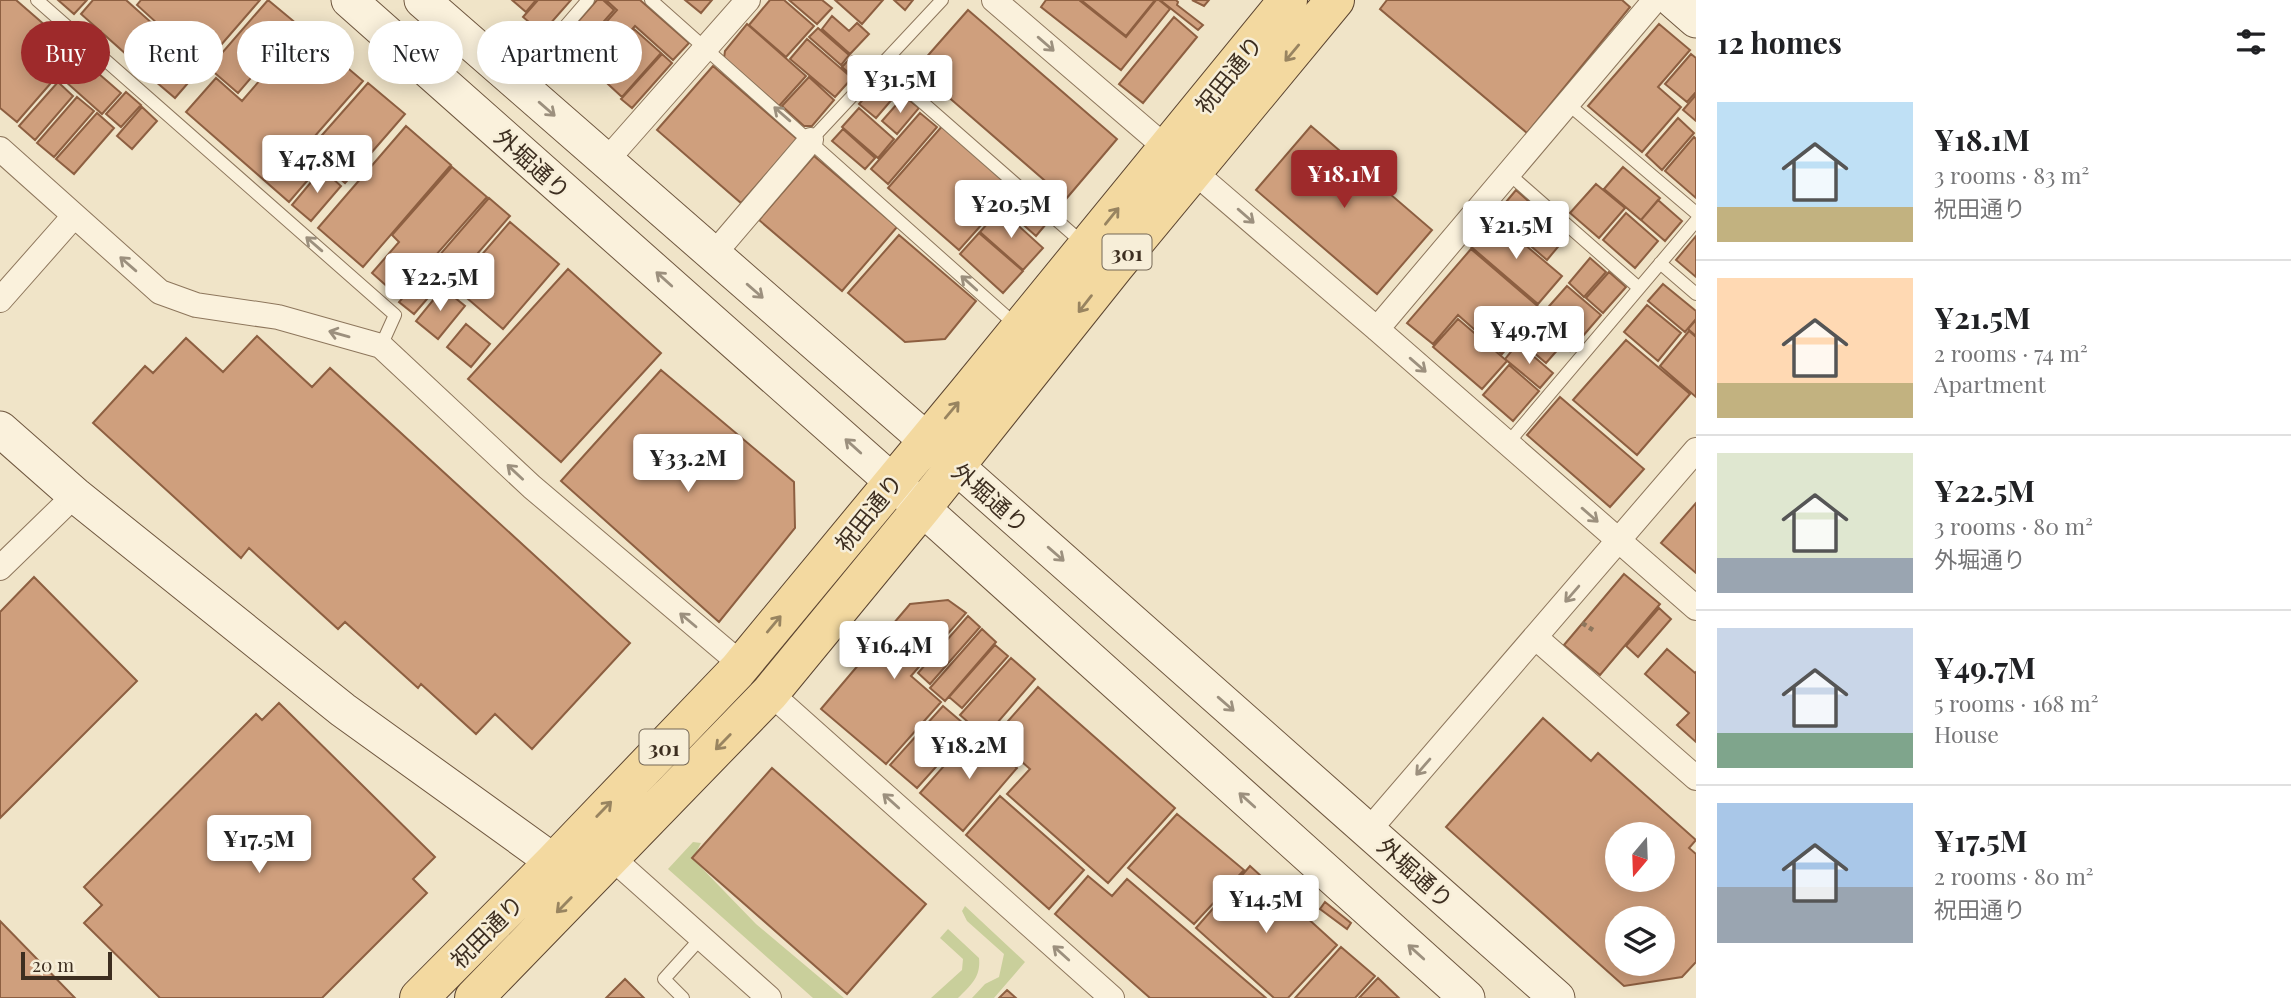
<!DOCTYPE html>
<html lang="en">
<head>
<meta charset="utf-8">
<style>
  :root { --surface:#fff; --page:#f6f6f6; --text:#202124; --muted:#757577; --line:#e0e0e0; --accent:#9e2a2b }
  body { margin:0; font-family:"Playfair Display","Noto Sans JP",serif; background:var(--page); color:var(--text); height:100vh; display:flex; flex-direction:column; font-size:26px; white-space:nowrap }
  * { box-sizing:border-box; margin:0 }
  p { font-size:23px; color:var(--muted) }
  .icon { flex:none; width:38px; height:38px; fill:none; stroke:currentColor; stroke-width:2; stroke-linecap:round; stroke-linejoin:round }
  .map { position:relative; flex:1; overflow:hidden }
  .side { display:flex; flex-direction:column; background:var(--surface); width:595px }
  .side>* { flex:none }
  .banner { position:absolute; left:21px; top:21px; width:665px; height:63px; display:flex; gap:14px }
  .needle { width:46px; rotate:199deg }
  .buttons { position:absolute; left:1605px; top:822px; display:grid; gap:14px }
  .buttons a { display:grid; place-items:center; width:70px; height:70px; border-radius:50%; background:var(--surface); box-shadow:0 4px 18px #0003; font-size:35px }
  .scale { position:absolute; left:21px; bottom:18px; width:91px; box-sizing:border-box; padding-left:7px; border:4px solid #3d2e20; border-top:0; font-size:19px; line-height:24px; white-space:nowrap; color:#3d2e20; -webkit-text-stroke:5px #f7eed8; paint-order:stroke }
  .price { position:absolute; translate:-50% -60px; padding:0 16px; border-radius:7px; background:#fff; color:#222; font-size:23px; line-height:46px; filter:drop-shadow(0 2px 4px #0008) }
  .price::after { content:''; position:absolute; left:50%; top:42px; width:21px; height:16px; margin-left:-10px; background:inherit; clip-path:polygon(0 0,100% 0,50% 100%) }
  .price.on { background:var(--accent); color:#fff }
  ul { padding:0; list-style:none }
  li { display:flex; align-items:center; gap:21px; height:175px; padding:0 21px }
  li+li { border-top:2px solid var(--line) }
  li span { display:grid; place-items:center; flex:none; width:196px; height:140px; border-radius:0px; color:#555 }
  li>.icon { margin-inline-start:auto }
  span .icon { width:84px; height:84px; fill:#fffc; stroke-width:1 }
  li b { font-size:30px }
  h2 { display:flex; justify-content:space-between; align-items:center; height:84px; padding:0 21px; font-size:30px }
  .tag { padding:0 24px; border-radius:32px; background:var(--surface); box-shadow:0 4px 18px #0003; font-size:24px; line-height:63px }
  .tag.on { background:var(--accent); color:#fff }
  main { display:flex; flex:1; min-height:0 }
  .map>svg:first-child { display:block }
</style>
</head>
<body>
<main>
<div class="map">
<svg width="1696" height="998" viewBox="0 0 1696 998">
  <rect width="100%" height="100%" fill="#f0e4c8"/>
  <path fill="#c9cf9b" d="M693,842L701,843L693,859L756,924L844,998H813L668,869Z
    M965,906L1025,962L994,998H972L985,984L999,977L1004,954L967,921L962,911Z
    M948,929L979,958C981,977 971,985 958,998H931L962,970L963,959L940,938Z"/>
  <path fill="#cf9f7d" stroke="#8d5f41" stroke-width="2" fill-rule="evenodd" d="M0,0H16L77,53L17,122L0,108Z
    M58,0H87L74,14Z
    M93,0H126L154,25L127,55L81,14Z
    M141,0H260L175,98L129,59L158,24L137,5Z
    M268,0L297,24L238,93L209,68Z
    M512,0H536L526,12Z
    M538,0H571L542,33L523,17Z
    M597,0H603L614,10L574,55L560,42Z
    M606,0H640L689,43L673,60L635,26L593,73L575,57L617,10Z
    M685,0H712L701,13Z
    M770,0H784L814,26L786,57L749,25Z
    M789,0H822L832,8L817,24Z
    M835,0H883L862,24Z
    M894,0H913L905,10Z
    M1046,0H1079L1126,37L1156,0H1159L1170,9L1121,70L1041,7Z
    M1081,0H1155L1126,36Z
    M1160,0H1176L1178,2L1177,5L1203,25L1198,30Z
    M1192,0H1209L1204,6Z
    M1387,0H1622L1630,7L1527,133L1380,9Z
    M968,10L1117,139L1066,199L916,69Z
    M832,16L849,31L857,23L869,34L850,54L822,29Z
    M1174,17L1197,37L1143,103L1119,84Z
    M747,24L806,76L779,106L724,58L725,51Z
    M1659,24L1690,50L1658,87L1681,107L1642,152L1588,106Z
    M818,28L849,55L841,65L809,37Z
    M634,29L661,53L622,97L596,73Z
    M303,30L363,81L301,152L319,167L289,202L186,112L216,78L242,101Z
    M807,39L852,78L835,97L790,59Z
    M662,54L672,63L632,108L621,99Z
    M1691,54L1696,58V92L1687,102L1665,84Z
    M852,56L867,68L857,80L842,67Z
    M84,61L121,93L102,114L66,82Z
    M713,66L797,139L741,203L657,130Z
    M884,76L900,90L876,118L859,104Z
    M809,77L834,100L812,126H804L782,106Z
    M58,82L73,96L35,140L19,126Z
    M368,83L405,114L345,183L308,151Z
    M126,92L141,105L121,127L106,114Z
    M1696,95V121L1683,110Z
    M904,96L919,108L897,134L882,121Z
    M77,97L94,111L54,157L37,143Z
    M142,107L157,121L132,149L117,136Z
    M859,108L894,139L878,158L842,127Z
    M97,113L114,128L74,174L56,159Z
    M920,113L937,127L888,184L871,169Z
    M1678,118L1694,133L1662,170L1646,155Z
    M944,124L1051,218L1036,236L1000,204L959,250L888,188Z
    M406,126L451,165L363,267L318,228Z
    M1311,126L1432,230L1377,294L1256,190Z
    M843,129L875,158L865,169L832,141Z
    M1694,137L1696,139V198L1665,171Z
    M814,156L897,227L842,291L759,220Z
    M452,167L487,197L399,297L372,273L399,242L392,235Z
    M1623,167L1660,198L1641,220L1604,189Z
    M322,169L341,186L311,221L292,205Z
    M1596,184L1625,208L1599,238L1570,213Z
    M1516,190L1544,215L1524,238L1496,214Z
    M489,198L510,216L452,283L446,277L414,314L399,302Z
    M1658,200L1682,221L1665,241L1641,220Z
    M1000,209L1043,248L1023,270L980,232Z
    M1626,213L1658,241L1635,268L1603,240Z
    M1545,217L1567,236L1547,260L1525,241Z
    M1493,218L1562,276L1538,304L1469,245Z
    M510,222L559,264L503,329L454,287Z
    M979,233L1023,271L1003,293L960,254Z
    M899,235L976,301L945,339L905,342L848,293Z
    M1696,236V277L1676,260Z
    M1471,249L1541,309L1502,354L1458,315L1433,344L1407,323Z
    M1590,258L1606,272L1584,297L1569,283Z
    M568,269L661,353L561,462L468,379Z
    M1609,272L1626,287L1603,313L1586,298Z
    M1663,284L1696,311V319L1685,332L1648,301Z
    M1567,286L1601,315L1570,351L1535,322Z
    M443,288L465,306L438,339L416,321Z
    M1647,305L1681,333L1658,361L1624,332Z
    M1458,319L1507,361L1482,389L1433,347Z
    M1696,320V336L1688,329Z
    M466,324L490,344L471,367L447,347Z
    M1532,324L1560,347L1546,363L1518,339Z
    M1689,331L1696,337V397L1660,366Z
    M257,336L312,387L330,368L630,643L532,749L495,714L476,734L421,684L418,688L345,622L338,629L249,548L241,558L93,423L145,366L153,373L186,338L223,372Z
    M1626,340L1690,394L1637,455L1573,400Z
    M1518,343L1553,373L1540,388L1505,359Z
    M1509,365L1539,391L1513,421L1483,395Z
    M661,370L794,482L795,528L719,622L561,481Z
    M1560,397L1644,469L1610,507L1527,435Z
    M1696,503V573L1661,543Z
    M1624,574L1660,604L1600,675L1564,645Z
    M34,577L137,681L0,818V612Z
    M948,600L966,613L911,676L941,702L886,764L821,709L910,604Z
    M1659,608L1671,619L1638,657L1626,646Z
    M968,616L980,627L930,684L918,673Z
    M982,629L996,642L945,701L930,688Z
    M995,645L1008,656L962,708L949,697Z
    M1667,649L1695,673L1696,672V742L1677,725L1689,713L1645,674Z
    M1011,658L1035,679L985,737L960,715Z
    M1038,687L1175,808L1108,883L1007,794L1030,769L994,737Z
    M279,703L435,857L413,879L427,893L322,998H160L84,923L102,905L84,887L256,714L262,720Z
    M943,706L970,729L917,788L890,765Z
    M1543,718L1591,761L1598,753L1696,840L1689,848L1696,854V962L1682,977L1624,986L1446,827ZM1617,835H1662V880H1617ZM1617,919H1662V964H1617Z
    M975,731L1017,768L963,831L920,793Z
    M772,768L926,904L847,994L692,858Z
    M1000,796L1084,870L1049,909L966,835Z
    M1177,814L1244,870L1194,924L1128,868Z
    M1250,866L1337,945L1288,998H1274L1196,928Z
    M1088,876L1112,896L1127,879L1266,998H1150L1055,914Z
    M1325,902L1351,923L1347,929L1320,909Z
    M0,921L75,998H0Z
    M1341,947L1375,976L1355,998H1295Z
    M1378,978L1399,998H1359Z
    M625,979L644,998H606Z
    M1007,990L1016,998H999Z"/>
  <g fill="none" stroke-linecap="round" stroke-linejoin="round">
    <g stroke="#8d765c" stroke-width="14">
      <path id="lane" d="M37,0L395,315L381,346
        M651,0L1017,326
        M881,66L1084,244
        M519,80L588,0
        M1568,104L1696,213
        M811,140L942,0
        M1509,174L1639,288
        M1660,263L1696,294
        M1508,443L1696,221
        M683,998L664,979L701,938"/>
    </g>
    <g stroke="#8d765c" stroke-width="26">
      <path id="street" d="M994,0L1377,329L1696,608
        M0,149L160,292L196,305L278,317L381,346L532,487L741,664
        M606,161L748,0
        M713,255L811,140
        M0,300L74,216
        M1377,329L1655,0
        M0,568L75,495
        M1535,637L1696,778
        M770,693L1112,998
        M1369,830L1696,450
        M598,859L611,857L769,998"/>
    </g>
    <g stroke="#6f573f" stroke-width="37">
      <path id="secondary" d="M349,0L922,508L1467,998
        M422,0L956,466L1557,998
        M1673,0L1696,20
        M0,429L75,495L343,710L554,862L577,860"/>
    </g>
    <g stroke="#5b4430" stroke-width="40">
      <path id="primary" d="M419,998L554,862L737,671L967,393L1288,0
        M474,998L770,693L922,508L1115,266L1335,0"/>
    </g>
    <path stroke="#8d765c" stroke-width="4.5" stroke-dasharray="5 3.5" stroke-linecap="butt" d="M1582,623L1593,630"/>
    <use href="#lane" stroke="#faf1dc" stroke-width="12"/>
    <use href="#street" stroke="#faf1dc" stroke-width="24"/>
    <use href="#secondary" stroke="#faf1dc" stroke-width="35"/>
    <use href="#primary" stroke="#f3d9a0" stroke-width="38"/>
  </g>
  <defs><path id="oneway-shaft" d="M-6 0H5M1.5-3L5.5 0L1.5 3" fill="none" stroke-width="1.6" stroke-linecap="round" stroke-linejoin="round" transform="scale(1.75)"/></defs>
  <g stroke="#9c907e">
    <use href="#oneway-shaft" transform="translate(1046 44) rotate(41)"/>
    <use href="#oneway-shaft" transform="translate(547 109) rotate(41)"/>
    <use href="#oneway-shaft" transform="translate(782 114) rotate(-139)"/>
    <use href="#oneway-shaft" transform="translate(1246 216) rotate(41)"/>
    <use href="#oneway-shaft" transform="translate(314 244) rotate(-139)"/>
    <use href="#oneway-shaft" transform="translate(128 264) rotate(-139)"/>
    <use href="#oneway-shaft" transform="translate(664 279) rotate(-138)"/>
    <use href="#oneway-shaft" transform="translate(969 283) rotate(-138)"/>
    <use href="#oneway-shaft" transform="translate(755 291) rotate(41)"/>
    <use href="#oneway-shaft" transform="translate(339 334) rotate(-164)"/>
    <use href="#oneway-shaft" transform="translate(1418 365) rotate(41)"/>
    <use href="#oneway-shaft" transform="translate(853 446) rotate(-138)"/>
    <use href="#oneway-shaft" transform="translate(515 472) rotate(-137)"/>
    <use href="#oneway-shaft" transform="translate(1590 515) rotate(41)"/>
    <use href="#oneway-shaft" transform="translate(1056 554) rotate(41)"/>
    <use href="#oneway-shaft" transform="translate(1572 594) rotate(131)"/>
    <use href="#oneway-shaft" transform="translate(688 620) rotate(-140)"/>
    <use href="#oneway-shaft" transform="translate(1226 704) rotate(41)"/>
    <use href="#oneway-shaft" transform="translate(1423 767) rotate(131)"/>
    <use href="#oneway-shaft" transform="translate(1247 800) rotate(-138)"/>
    <use href="#oneway-shaft" transform="translate(891 801) rotate(-138)"/>
    <use href="#oneway-shaft" transform="translate(1416 952) rotate(-138)"/>
    <use href="#oneway-shaft" transform="translate(1061 953) rotate(-138)"/>
  </g>
  <g stroke="#988460">
    <use href="#oneway-shaft" transform="translate(1292 53) rotate(130)"/>
    <use href="#oneway-shaft" transform="translate(1112 216) rotate(-51)"/>
    <use href="#oneway-shaft" transform="translate(1085 304) rotate(128)"/>
    <use href="#oneway-shaft" transform="translate(952 410) rotate(-50)"/>
    <use href="#oneway-shaft" transform="translate(774 624) rotate(-50)"/>
    <use href="#oneway-shaft" transform="translate(723 742) rotate(134)"/>
    <use href="#oneway-shaft" transform="translate(604 809) rotate(-46)"/>
    <use href="#oneway-shaft" transform="translate(564 905) rotate(134)"/>
  </g>
  <g text-anchor="middle" dominant-baseline="central" stroke-width="5" stroke-linejoin="round" paint-order="stroke">
    <g fill="#f7eed8" stroke="#756857" stroke-width="2">
      <rect x="1102.5" y="234.5" width="49" height="35" rx="5"/>
      <rect x="639.5" y="729.5" width="49" height="35" rx="5"/>
    </g>
    <g font-size="21" font-weight="bold" fill="#3d2e20">
      <text x="1127" y="252">301</text>
      <text x="664" y="747">301</text>
    </g>
    <g font-size="23" fill="#3d2e20" stroke="#f7eed8">
      <text transform="translate(1228 74) rotate(-51)">祝田通り</text>
      <text transform="translate(533 163) rotate(42)">外堀通り</text>
      <text transform="translate(991 497) rotate(41)">外堀通り</text>
      <text transform="translate(868 512) rotate(-51)">祝田通り</text>
      <text transform="translate(1416 872) rotate(42)">外堀通り</text>
      <text transform="translate(486 931) rotate(-45)">祝田通り</text>
    </g>
  </g>
</svg>
<div class="buttons">
<a><svg class="needle" viewBox="-14 -14 28 28"><path d="M0-13l5 13h-10z" fill="#e53935"/><path d="M0 13l5-13h-10z" fill="#757577"/></svg></a>
<a><svg class="icon" aria-label="layers" viewBox="0 0 24 24"><path d="M12 4l9 5-9 5-9-5zM3 14l9 5 9-5"/></svg></a>
</div>
<div class="scale">20 m</div>
<b class="price" style="left:900px;top:115px">¥31.5M</b>
<b class="price" style="left:317px;top:195px">¥47.8M</b>
<b class="price on" style="left:1344px;top:210px">¥18.1M</b>
<b class="price" style="left:1011px;top:240px">¥20.5M</b>
<b class="price" style="left:1516px;top:261px">¥21.5M</b>
<b class="price" style="left:440px;top:313px">¥22.5M</b>
<b class="price" style="left:1529px;top:366px">¥49.7M</b>
<b class="price" style="left:688px;top:494px">¥33.2M</b>
<b class="price" style="left:894px;top:681px">¥16.4M</b>
<b class="price" style="left:969px;top:781px">¥18.2M</b>
<b class="price" style="left:259px;top:875px">¥17.5M</b>
<b class="price" style="left:1266px;top:935px">¥14.5M</b>
<div class="banner">
<a class="tag on">Buy</a>
<a class="tag">Rent</a>
<a class="tag">Filters</a>
<a class="tag">New</a>
<a class="tag">Apartment</a>
</div>
</div>
<section class="side">
<h2>12 homes<svg class="icon" aria-label="filters" viewBox="0 0 24 24"><path d="M4 7h16M4 17h16"/><circle cx="9" cy="7" r="2"/><circle cx="15" cy="17" r="2"/></svg></h2>
<ul>
<li><span style="background:linear-gradient(#bfe0f5 75%,#c2b280 0)"><svg class="icon" aria-label="home" viewBox="0 0 24 24"><path d="M3 11l9-7 9 7M6 9v11h12V9"/></svg></span><div><b>¥18.1M</b><p>3 rooms · 83 m²</p><p>祝田通り</p></div></li>
<li><span style="background:linear-gradient(#ffd9b3 75%,#c2b280 0)"><svg class="icon" aria-label="home" viewBox="0 0 24 24"><path d="M3 11l9-7 9 7M6 9v11h12V9"/></svg></span><div><b>¥21.5M</b><p>2 rooms · 74 m²</p><p>Apartment</p></div></li>
<li><span style="background:linear-gradient(#dfe7d0 75%,#9aa5b1 0)"><svg class="icon" aria-label="home" viewBox="0 0 24 24"><path d="M3 11l9-7 9 7M6 9v11h12V9"/></svg></span><div><b>¥22.5M</b><p>3 rooms · 80 m²</p><p>外堀通り</p></div></li>
<li><span style="background:linear-gradient(#c9d6e8 75%,#7fa58c 0)"><svg class="icon" aria-label="home" viewBox="0 0 24 24"><path d="M3 11l9-7 9 7M6 9v11h12V9"/></svg></span><div><b>¥49.7M</b><p>5 rooms · 168 m²</p><p>House</p></div></li>
<li><span style="background:linear-gradient(#a9c7e8 60%,#9aa5b1 0)"><svg class="icon" aria-label="home" viewBox="0 0 24 24"><path d="M3 11l9-7 9 7M6 9v11h12V9"/></svg></span><div><b>¥17.5M</b><p>2 rooms · 80 m²</p><p>祝田通り</p></div></li>
</ul>
</section>
</main>
</body>
</html>
